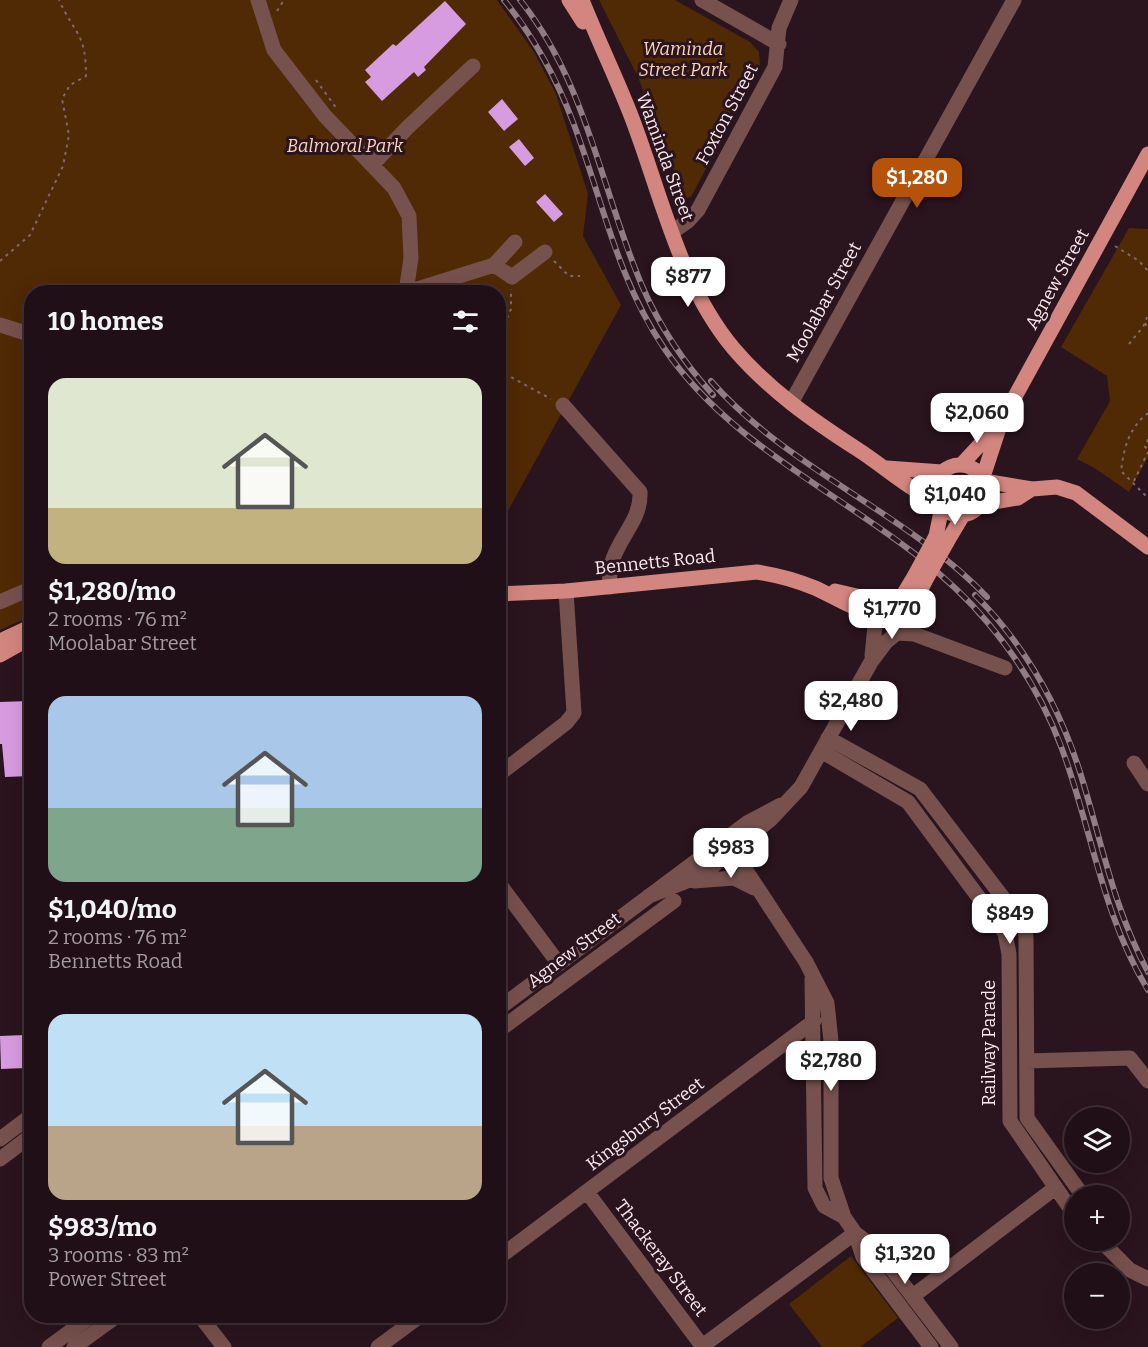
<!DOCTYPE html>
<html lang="en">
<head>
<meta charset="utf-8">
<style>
  :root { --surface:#200f16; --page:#28181f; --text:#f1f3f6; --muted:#a29ca1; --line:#3d2f35; --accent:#b45309 }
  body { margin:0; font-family:Bitter,serif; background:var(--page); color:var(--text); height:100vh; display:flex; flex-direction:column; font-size:22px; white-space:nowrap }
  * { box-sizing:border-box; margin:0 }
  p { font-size:20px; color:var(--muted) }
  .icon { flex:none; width:33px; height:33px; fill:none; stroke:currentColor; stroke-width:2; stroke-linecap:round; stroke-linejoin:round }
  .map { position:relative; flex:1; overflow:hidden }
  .panel { position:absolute; left:24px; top:285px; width:482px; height:1038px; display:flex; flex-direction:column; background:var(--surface); border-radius:24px; box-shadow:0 6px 24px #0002,0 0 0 2px var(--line) }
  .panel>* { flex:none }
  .fabs { position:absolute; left:1064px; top:1107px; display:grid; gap:12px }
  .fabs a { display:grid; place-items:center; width:66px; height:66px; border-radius:50%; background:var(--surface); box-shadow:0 6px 24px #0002,0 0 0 2px var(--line); font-size:30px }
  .price { position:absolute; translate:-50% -51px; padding:0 14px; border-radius:12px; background:#fff; color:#222; font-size:20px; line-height:39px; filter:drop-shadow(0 2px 3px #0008) }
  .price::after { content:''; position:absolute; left:50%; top:36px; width:18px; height:14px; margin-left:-9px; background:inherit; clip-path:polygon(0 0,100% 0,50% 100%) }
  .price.selected { background:var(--accent); color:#fff }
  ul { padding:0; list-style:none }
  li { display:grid; align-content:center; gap:12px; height:318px; padding:0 24px }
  li span { display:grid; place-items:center; height:186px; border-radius:18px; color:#555 }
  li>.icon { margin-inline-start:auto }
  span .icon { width:108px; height:108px; fill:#fffc; stroke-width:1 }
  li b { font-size:26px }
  h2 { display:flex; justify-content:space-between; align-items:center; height:72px; padding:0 24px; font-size:26px }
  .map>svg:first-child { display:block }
</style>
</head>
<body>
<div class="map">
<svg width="1148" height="1347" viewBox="0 0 1148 1347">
  <rect width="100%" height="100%" fill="#2a141d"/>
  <path fill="#502905" d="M0,0H497L534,52L556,94L588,194L583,236L621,305L498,529V292H32L31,616L0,630Z
    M599,0H675L750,42L759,52L760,66L691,197L684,199L638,77Z
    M1129,228L1148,229V457L1129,492L1096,469L1077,459L1110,401L1107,376L1061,347Z
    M851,1256L898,1318L860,1347H822L789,1304Z"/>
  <path fill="#d79ce0" d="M445,1L466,24L424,67L426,70L418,77L414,72L382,101L365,82L371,77L365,70L393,44L396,46Z
    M502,99L518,119L504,131L488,112Z
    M519,139L534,158L525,166L509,147Z
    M545,194L563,214L554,222L536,202Z
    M29,701L31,776L5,777L2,744H0V702Z
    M25,1035L26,1068L1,1069L0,1036Z"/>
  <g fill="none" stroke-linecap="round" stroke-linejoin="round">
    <path stroke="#7d6971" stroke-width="2" stroke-dasharray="3 4.5" stroke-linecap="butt" d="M277,11L284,0
      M316,80L337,109
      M1115,246L1139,261L1148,271
      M0,261L30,235L63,166L69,135L62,99L70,85L86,76C86,33 75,35 59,0
      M554,261L569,276H580
      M1145,323L1148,329
      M498,339L511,309V289
      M1129,344L1143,327L1148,315
      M498,370L551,399
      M1148,413C1129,428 1124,447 1121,471L1148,498
      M1148,439L1145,447L1148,449
      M1134,481L1148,452"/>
    <path stroke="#77514e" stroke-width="15" d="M258,0L274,50L325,116L394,188L409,216L411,258L406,292
      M702,0L779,44
      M373,164L407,128L473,66
      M672,232L688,221L698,210L775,67L779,28L791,0
      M494,265L512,277L545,252
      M408,292L494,265L515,242
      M0,325L32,335
      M791,403L1014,0
      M563,405L640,492C642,527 605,545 610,587
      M0,602L32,588
      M872,656L876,615
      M828,738L920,789L1023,924L1026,936L1027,1118L1083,1196
      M821,751L908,802L1005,933L1009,954L1010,1121L1074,1214
      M1134,763L1148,784
      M498,775L566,723L574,713L566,591
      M734,852L806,962L827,1003L831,1041V1178L844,1217L855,1233L878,1251L951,1347
      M694,881L734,878L754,888
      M498,882L559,964
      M649,896L702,875L770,820L801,787L871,662L886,642L897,633L914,634L1005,668
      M812,979L815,1188L824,1206L844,1217
      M498,1009L747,823L781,805
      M498,1031L674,901
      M1027,1061L1130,1058L1148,1081
      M0,1139L32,1115
      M0,1159L32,1135
      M587,1192L703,1347
      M855,1233L863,1257L931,1347
      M1100,1240L1130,1270L1148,1279
      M498,1258L814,1021
      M913,1296L1055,1188
      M200,1316L224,1347
      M49,1347L91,1316
      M74,1347L117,1316
      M378,1347L420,1316
      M701,1347L855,1233"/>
    <path stroke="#d3857f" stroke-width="15" d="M569,0L583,22
      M582,0C597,38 615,75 630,113C661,192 678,282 734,349C769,390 812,420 857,449C884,466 908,490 937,500
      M962,464L999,424
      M935 490a25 25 0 1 1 50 0a25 25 0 1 1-50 0Z
      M887,468L942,472
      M983,477L1001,422L1148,154
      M984,481L1032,489L1057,487L1076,493L1148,547
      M982,504L1018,498L1032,489
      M936,536L942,507
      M947,542L963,515
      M835,591L887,603L903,595L915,575
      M498,594L566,591L757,572C777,575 796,580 815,588C836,597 879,626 902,615C913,610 920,592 925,581
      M0,641L32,626
      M0,655L32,637"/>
    <g stroke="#907d84" stroke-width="6">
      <path id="rail" d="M504,0C534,37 556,77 573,122C602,198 617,279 664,348C746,469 896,512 988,623C1020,661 1045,703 1062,749C1092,830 1102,915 1148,990
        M520,0C588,85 601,191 643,288C660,327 685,364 713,395
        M711,381C789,470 906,512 987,597
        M975,595C1024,644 1058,704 1079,769C1101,838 1113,908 1148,972"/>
    </g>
    <use href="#rail" stroke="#2a141d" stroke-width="4" stroke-dasharray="11" stroke-linecap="butt"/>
    <path stroke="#d3857f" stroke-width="15" d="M915,575L936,536
      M925,581L947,542"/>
  </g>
  <g text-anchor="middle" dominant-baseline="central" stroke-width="6" stroke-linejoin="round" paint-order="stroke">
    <g font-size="18" font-style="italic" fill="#fdd5ba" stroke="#2a141d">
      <text x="683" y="49">Waminda<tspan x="683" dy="21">Street Park</tspan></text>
      <text x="345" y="146">Balmoral Park</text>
    </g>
    <g font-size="18" fill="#fae9ef" stroke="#2a141d">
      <text transform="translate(727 114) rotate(-62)">Foxton Street</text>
      <text transform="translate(665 157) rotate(70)">Waminda Street</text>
      <text transform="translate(1057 279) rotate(-61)">Agnew Street</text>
      <text transform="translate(824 302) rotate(-61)">Moolabar Street</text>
      <text transform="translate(655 562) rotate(-6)">Bennetts Road</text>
      <text transform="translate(574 950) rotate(-37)">Agnew Street</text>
      <text transform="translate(989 1043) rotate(-90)">Railway Parade</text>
      <text transform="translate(645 1124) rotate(-37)">Kingsbury Street</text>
      <text transform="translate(661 1258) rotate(53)">Thackeray Street</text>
    </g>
  </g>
</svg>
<div class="fabs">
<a><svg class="icon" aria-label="layers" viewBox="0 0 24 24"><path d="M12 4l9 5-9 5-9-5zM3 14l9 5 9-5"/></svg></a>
<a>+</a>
<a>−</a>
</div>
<b class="price selected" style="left:917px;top:209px">$1,280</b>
<b class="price" style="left:688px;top:308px">$877</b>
<b class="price" style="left:977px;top:444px">$2,060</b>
<b class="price" style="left:955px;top:526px">$1,040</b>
<b class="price" style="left:892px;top:640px">$1,770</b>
<b class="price" style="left:851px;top:732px">$2,480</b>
<b class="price" style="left:731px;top:879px">$983</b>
<b class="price" style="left:1010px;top:945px">$849</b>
<b class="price" style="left:831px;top:1092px">$2,780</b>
<b class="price" style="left:905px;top:1285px">$1,320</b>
<section class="panel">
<h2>10 homes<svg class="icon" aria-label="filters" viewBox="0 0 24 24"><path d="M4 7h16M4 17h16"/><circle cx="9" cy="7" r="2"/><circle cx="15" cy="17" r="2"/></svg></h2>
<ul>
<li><span style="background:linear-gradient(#dfe7d0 70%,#c2b280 0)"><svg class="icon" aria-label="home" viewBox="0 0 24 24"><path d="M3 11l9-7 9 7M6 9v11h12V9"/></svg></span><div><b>$1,280/mo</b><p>2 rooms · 76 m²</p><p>Moolabar Street</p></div></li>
<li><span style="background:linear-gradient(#a9c7e8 60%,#7fa58c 0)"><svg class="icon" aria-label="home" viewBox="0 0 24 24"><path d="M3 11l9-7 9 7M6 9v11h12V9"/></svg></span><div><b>$1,040/mo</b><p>2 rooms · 76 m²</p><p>Bennetts Road</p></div></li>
<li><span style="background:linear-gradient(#bfe0f5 60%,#b9a48a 0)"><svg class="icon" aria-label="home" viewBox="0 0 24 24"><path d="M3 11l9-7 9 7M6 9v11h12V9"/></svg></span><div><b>$983/mo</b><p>3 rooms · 83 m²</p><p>Power Street</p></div></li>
</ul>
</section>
</div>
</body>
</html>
